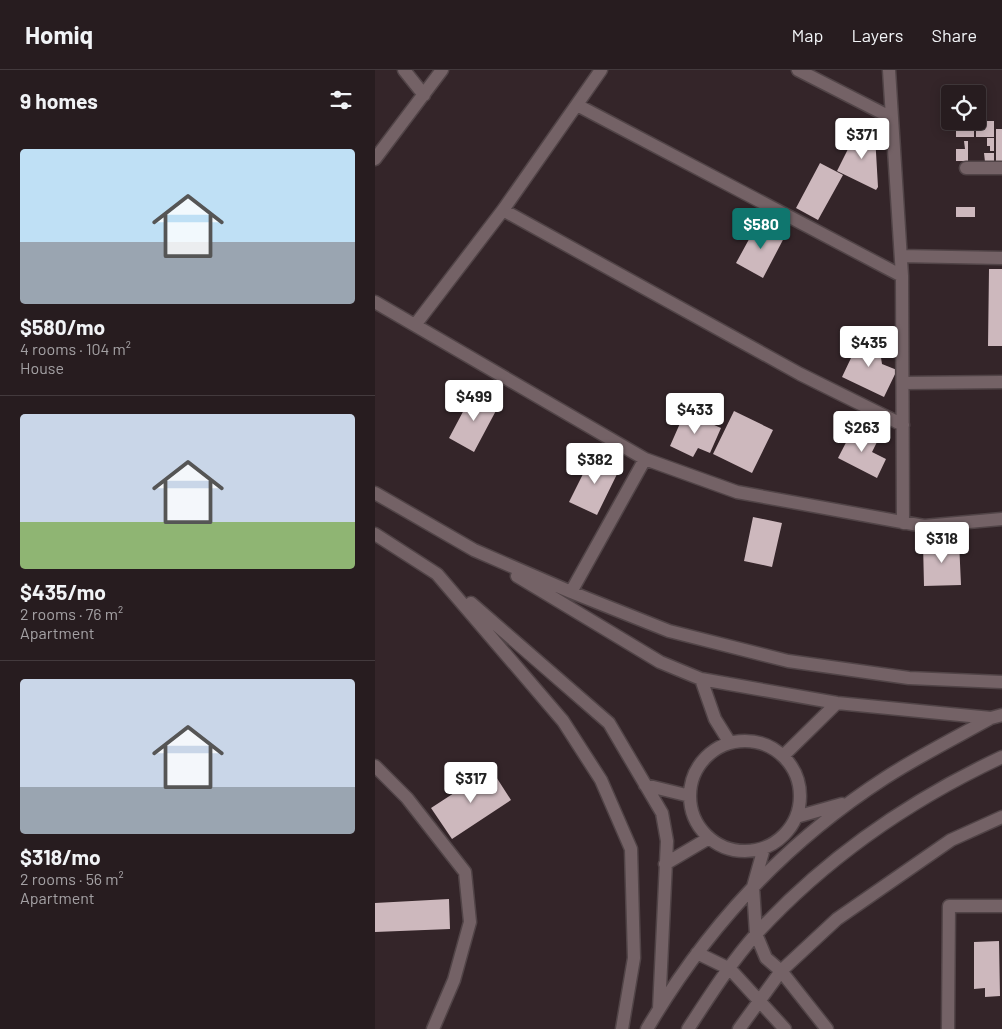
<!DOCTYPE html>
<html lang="en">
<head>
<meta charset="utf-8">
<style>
  :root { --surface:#271c1f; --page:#2f2528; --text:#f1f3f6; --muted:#a4a1a4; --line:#433a3d; --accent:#0f766e }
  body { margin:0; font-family:Barlow,sans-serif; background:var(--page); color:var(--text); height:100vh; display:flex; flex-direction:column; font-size:19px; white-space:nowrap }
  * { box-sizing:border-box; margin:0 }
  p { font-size:16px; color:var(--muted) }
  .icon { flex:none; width:28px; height:28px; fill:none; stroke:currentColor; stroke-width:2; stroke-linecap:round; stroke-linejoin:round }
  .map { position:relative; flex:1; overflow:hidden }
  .sheet { display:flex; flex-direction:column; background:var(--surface); width:375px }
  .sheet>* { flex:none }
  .buttons { position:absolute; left:566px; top:15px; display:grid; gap:10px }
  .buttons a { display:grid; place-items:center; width:45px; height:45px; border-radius:5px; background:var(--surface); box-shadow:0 2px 12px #0003,0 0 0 1px var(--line); font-size:25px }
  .price { position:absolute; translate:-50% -42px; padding:0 11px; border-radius:5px; background:#fff; color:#222; font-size:16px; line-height:32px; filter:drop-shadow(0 1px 2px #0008) }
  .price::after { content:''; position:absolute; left:50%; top:30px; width:15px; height:11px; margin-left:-8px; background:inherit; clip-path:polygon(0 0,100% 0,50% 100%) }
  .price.current { background:var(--accent); color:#fff }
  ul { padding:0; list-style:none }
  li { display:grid; align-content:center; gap:10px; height:265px; padding:0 20px }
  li+li { border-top:1px solid var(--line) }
  li span { display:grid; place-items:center; height:155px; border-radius:5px; color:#555 }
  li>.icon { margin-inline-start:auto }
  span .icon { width:90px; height:90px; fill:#fffc; stroke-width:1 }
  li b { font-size:21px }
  h2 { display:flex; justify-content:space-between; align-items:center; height:60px; padding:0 20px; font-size:21px }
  header { display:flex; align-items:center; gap:30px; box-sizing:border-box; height:70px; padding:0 25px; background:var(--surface); border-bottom:1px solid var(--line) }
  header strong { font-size:24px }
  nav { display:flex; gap:28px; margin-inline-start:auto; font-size:18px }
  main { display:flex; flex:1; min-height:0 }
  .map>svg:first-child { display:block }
</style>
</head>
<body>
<header>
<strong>Homiq</strong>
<nav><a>Map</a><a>Layers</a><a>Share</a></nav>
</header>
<main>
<section class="sheet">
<h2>9 homes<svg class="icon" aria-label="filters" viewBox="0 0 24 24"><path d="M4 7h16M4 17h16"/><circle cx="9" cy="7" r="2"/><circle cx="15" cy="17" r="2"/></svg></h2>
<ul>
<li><span style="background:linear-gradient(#bfe0f5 60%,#9aa5b1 0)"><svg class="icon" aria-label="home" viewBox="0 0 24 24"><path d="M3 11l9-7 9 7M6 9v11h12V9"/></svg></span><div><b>$580/mo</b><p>4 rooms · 104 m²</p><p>House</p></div></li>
<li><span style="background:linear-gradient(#c9d6e8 70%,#8fb573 0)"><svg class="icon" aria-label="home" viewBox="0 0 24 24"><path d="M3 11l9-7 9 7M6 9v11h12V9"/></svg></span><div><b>$435/mo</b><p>2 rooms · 76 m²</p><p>Apartment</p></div></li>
<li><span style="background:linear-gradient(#c9d6e8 70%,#9aa5b1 0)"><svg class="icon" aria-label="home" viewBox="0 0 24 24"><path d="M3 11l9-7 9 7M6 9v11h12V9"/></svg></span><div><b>$318/mo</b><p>2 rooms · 56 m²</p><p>Apartment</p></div></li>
</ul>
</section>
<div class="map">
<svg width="627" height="959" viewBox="0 0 627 959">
  <rect width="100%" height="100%" fill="#342529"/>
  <path fill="#cdb8bd" d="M581,51H599V67H581Z
    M601,51H619V67H601Z
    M484,57L500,65L503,117L501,120L462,101Z
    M621,59H627V93H621Z
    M612,68H619V81H615V76H612Z
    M589,71H593V91H581V79H590Z
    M609,83H619V92H610Z
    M445,93L468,105L443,150L421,138Z
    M581,137H600V147H581Z
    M384,151L410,166L388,208L361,193Z
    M614,199H627V276H613Z
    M486,267L504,275L507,294L522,300L509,327L467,307Z
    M99,321L124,335L99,382L74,368Z
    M359,341L398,360L377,403L338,384Z
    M310,342L346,358L335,383L323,378L318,387L295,376Z
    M479,357L503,370L497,382L511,389L502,408L463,388Z
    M218,384L245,398L222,445L194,432Z
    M378,447L407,453L397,497L369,491Z
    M584,471L586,515L549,516L548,473Z
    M116,699L136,730L77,769L56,738Z
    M74,829L75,859L0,862V833Z
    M624,871L625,926L610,927V918L599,919V872Z"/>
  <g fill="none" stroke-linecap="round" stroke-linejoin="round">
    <g stroke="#514447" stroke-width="15">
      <path id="street" d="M29,0L49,25
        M423,0L517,48
        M514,0L527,206L528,453
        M202,35L527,206
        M0,89L67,0
        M591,98H627
        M128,140L425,304L528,355
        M526,186L627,188
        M0,232L270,389
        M40,255L128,140L226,0
        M528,313L627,312
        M0,423L99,480L196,522L294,561L413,591L534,608L627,612
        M0,464L62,504L188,651L226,710L256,779L259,888L247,959
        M142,506L285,592L326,609L462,633L616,648
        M196,522L270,389L362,422L549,456L627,449
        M96,533L234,653L287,743L292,771L284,939
        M326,609L340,649L355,673
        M315 726a55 55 0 1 1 110 0a55 55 0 1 1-110 0Z
        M408,686L462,633
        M0,696L32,728L90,802L95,852L79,910L58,959
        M270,715L315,726
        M421,747L467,734
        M389,778L378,817L381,864L391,888L406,901L452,959
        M290,794L334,768
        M322,883L355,899L410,959
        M272,959C331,858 411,772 510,708C544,686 580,668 616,648L627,645
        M313,959C334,927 356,892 382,863C451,788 535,730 627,687
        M364,959L406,901L462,849L576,770L627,747
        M573,959L574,836H627"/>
    </g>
    <use href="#street" stroke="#746266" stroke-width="12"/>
  </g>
</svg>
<div class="buttons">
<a><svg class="icon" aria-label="locate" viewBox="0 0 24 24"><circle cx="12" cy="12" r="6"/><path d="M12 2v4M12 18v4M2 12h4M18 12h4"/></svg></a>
</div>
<b class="price" style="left:487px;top:90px">$371</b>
<b class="price current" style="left:386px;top:180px">$580</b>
<b class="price" style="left:494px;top:298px">$435</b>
<b class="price" style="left:99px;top:352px">$499</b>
<b class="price" style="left:320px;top:365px">$433</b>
<b class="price" style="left:487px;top:383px">$263</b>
<b class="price" style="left:220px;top:415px">$382</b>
<b class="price" style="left:567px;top:494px">$318</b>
<b class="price" style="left:96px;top:734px">$317</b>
</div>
</main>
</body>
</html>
